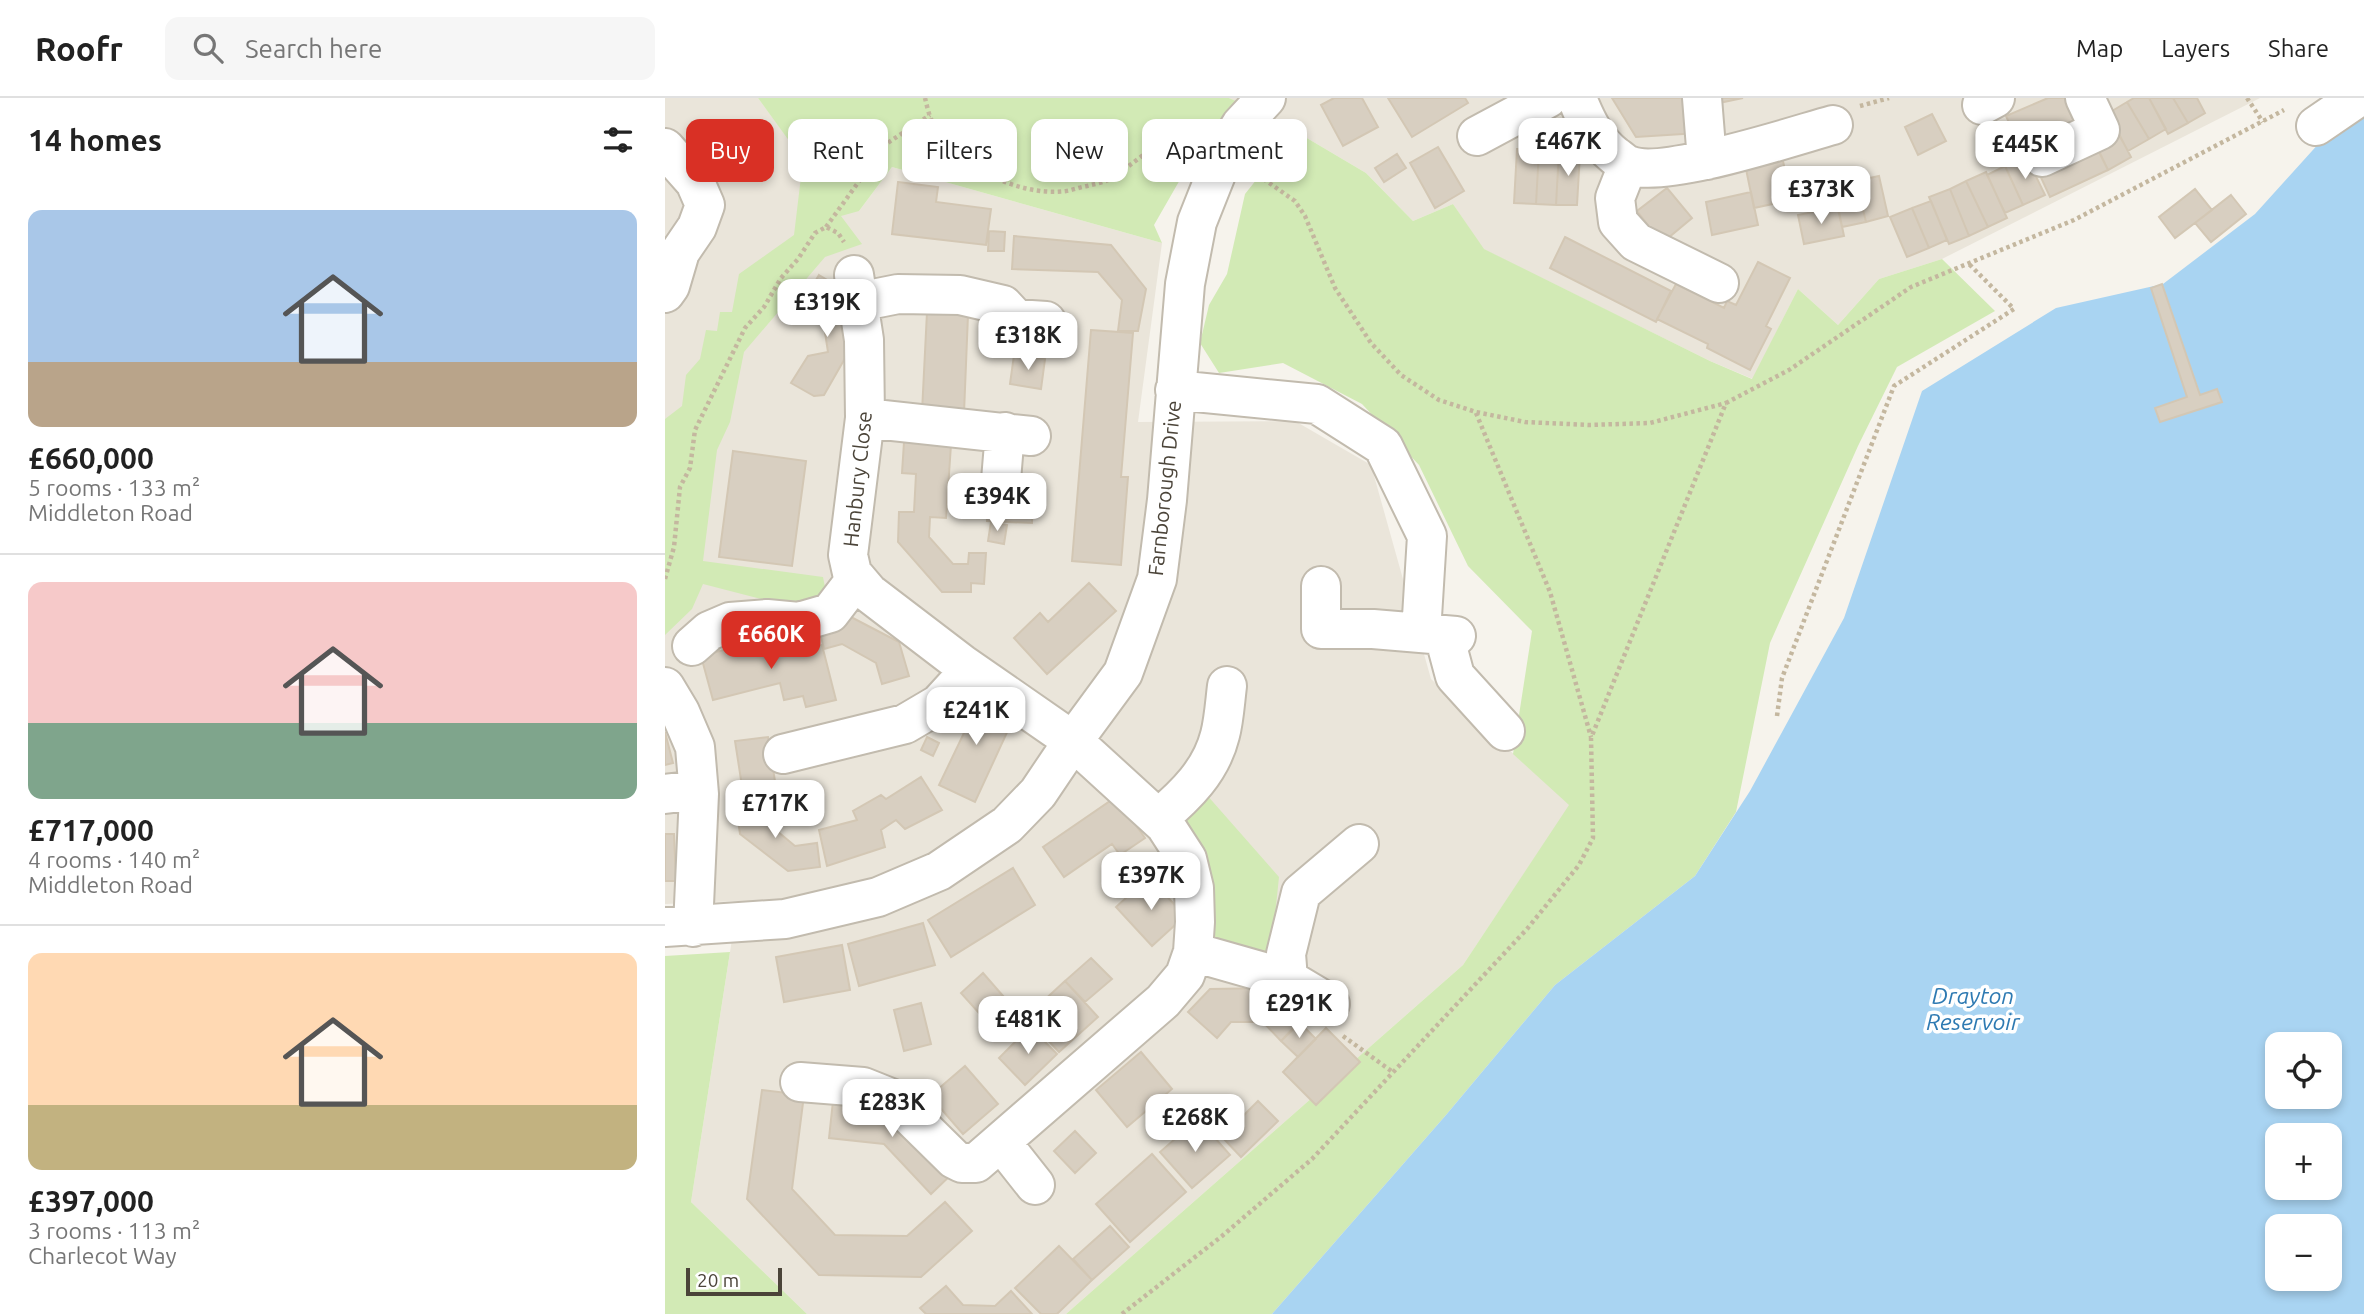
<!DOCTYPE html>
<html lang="en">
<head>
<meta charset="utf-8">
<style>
  :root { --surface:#fff; --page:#f6f6f6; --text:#222; --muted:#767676; --line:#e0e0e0; --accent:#d93025 }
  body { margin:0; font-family:Ubuntu,sans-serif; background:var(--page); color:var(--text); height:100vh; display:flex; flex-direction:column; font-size:26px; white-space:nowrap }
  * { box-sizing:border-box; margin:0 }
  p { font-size:23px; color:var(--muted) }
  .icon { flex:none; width:38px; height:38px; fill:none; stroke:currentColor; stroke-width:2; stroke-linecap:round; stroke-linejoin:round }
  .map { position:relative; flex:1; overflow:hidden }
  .panel { display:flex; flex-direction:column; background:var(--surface); width:665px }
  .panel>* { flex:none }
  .hud { position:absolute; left:21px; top:21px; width:665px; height:63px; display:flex; gap:14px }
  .fabs { position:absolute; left:1600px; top:934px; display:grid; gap:14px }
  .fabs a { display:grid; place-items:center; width:77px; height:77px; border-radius:14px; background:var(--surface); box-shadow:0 4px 10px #0003; font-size:35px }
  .scale { position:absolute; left:21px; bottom:18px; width:96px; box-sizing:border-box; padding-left:7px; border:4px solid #4b4439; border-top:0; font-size:19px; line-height:24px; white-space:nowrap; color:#4b4439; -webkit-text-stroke:5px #fff; paint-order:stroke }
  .price { position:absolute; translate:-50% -60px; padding:0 16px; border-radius:14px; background:#fff; color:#222; font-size:23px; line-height:46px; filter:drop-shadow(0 2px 4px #0008) }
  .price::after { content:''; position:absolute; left:50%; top:42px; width:21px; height:16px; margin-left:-10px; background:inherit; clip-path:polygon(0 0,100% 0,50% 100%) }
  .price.current { background:var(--accent); color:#fff }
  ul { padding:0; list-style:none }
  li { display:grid; align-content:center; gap:14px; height:371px; padding:0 28px }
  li+li { border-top:2px solid var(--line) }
  li span { display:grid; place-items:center; height:217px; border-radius:14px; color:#555 }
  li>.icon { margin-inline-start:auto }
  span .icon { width:126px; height:126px; fill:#fffc; stroke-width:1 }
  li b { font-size:30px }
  h2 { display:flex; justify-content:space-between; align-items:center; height:84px; padding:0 28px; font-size:30px }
  .pill { padding:0 24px; border-radius:14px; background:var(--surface); box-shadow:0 4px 10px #0003; font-size:24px; line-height:63px }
  .pill.current { background:var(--accent); color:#fff }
  header { display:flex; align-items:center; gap:42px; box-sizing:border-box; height:98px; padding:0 35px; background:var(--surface); border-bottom:2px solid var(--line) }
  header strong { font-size:33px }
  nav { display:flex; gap:38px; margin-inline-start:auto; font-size:24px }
  .search { width:490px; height:63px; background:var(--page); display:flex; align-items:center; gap:18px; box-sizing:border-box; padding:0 24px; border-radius:14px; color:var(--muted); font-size:26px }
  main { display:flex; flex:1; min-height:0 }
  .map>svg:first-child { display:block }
</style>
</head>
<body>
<header>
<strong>Roofr</strong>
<div class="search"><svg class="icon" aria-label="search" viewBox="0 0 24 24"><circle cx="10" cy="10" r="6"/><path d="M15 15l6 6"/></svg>Search here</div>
<nav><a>Map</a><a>Layers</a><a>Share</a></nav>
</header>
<main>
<section class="panel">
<h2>14 homes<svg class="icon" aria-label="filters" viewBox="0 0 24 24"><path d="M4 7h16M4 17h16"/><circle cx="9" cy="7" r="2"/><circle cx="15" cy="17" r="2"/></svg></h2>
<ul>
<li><span style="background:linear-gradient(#a9c7e8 70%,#b9a48a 0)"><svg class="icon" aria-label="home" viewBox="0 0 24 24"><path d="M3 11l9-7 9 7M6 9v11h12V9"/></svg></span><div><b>£660,000</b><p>5 rooms · 133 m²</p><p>Middleton Road</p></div></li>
<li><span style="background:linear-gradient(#f6c9c9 65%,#7fa58c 0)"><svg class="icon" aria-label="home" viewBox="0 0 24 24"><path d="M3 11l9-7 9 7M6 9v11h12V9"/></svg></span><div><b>£717,000</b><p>4 rooms · 140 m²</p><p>Middleton Road</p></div></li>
<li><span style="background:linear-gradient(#ffd9b3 70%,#c2b280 0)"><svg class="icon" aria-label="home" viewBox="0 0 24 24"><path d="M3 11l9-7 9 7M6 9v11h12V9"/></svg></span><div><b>£397,000</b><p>3 rooms · 113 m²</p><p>Charlecot Way</p></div></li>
</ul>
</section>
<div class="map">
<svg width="1699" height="1216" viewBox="0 0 1699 1216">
  <rect width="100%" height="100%" fill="#f6f3ec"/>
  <path fill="#eae5da" d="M0,0H93L147,73L194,113L227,69L497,145L473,324L630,323L706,367L766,581L905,707L798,867L401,1216H142L26,1104L73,803L0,806Z
    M564,0H1595L1277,161L1214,181L1173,227L1133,191L1088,281L1045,263L818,151L788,106L748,123L701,75L630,33Z"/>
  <path fill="#d2eab5" d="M93,0H564L573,4L520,73L489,127L497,145L227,69L194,113L176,118L197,146L160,159L79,254L65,324L52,352L38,463L158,479L163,504L123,508L38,486L27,511L0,537V321L17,308L21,277L35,261L41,232L52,233L55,214H67L74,176L129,137L138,62Z
    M630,33L701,75L748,123L788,106L819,151L1045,263L1087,281L1133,191L1173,227L1214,181L1277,161L1330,213L1232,269L1193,348L1105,545L1071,714L1030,778L890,887L781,1017L607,1216H401L798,867L904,707L848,656L867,533L803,468L754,367L697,306L618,265L554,275L535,245L544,207L562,176L580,96Z
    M541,696L614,779L605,866L550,842L543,812L510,720Z
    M65,854L26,1104L142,1216H0V858Z"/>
  <path fill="#a9d4f2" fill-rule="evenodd" d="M1699,10V1216H607L781,1017L890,887L1030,778L1085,693L1179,520L1257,293L1391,210L1498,186L1590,116L1675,22ZM1612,947H1664V999H1612ZM1612,1038H1664V1090H1612ZM1612,1129H1664V1181H1612Z"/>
  <path fill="#d8cfc1" stroke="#d3c7b4" stroke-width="2" d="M669,0H697L713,29L678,48L656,7Z
    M723,0H800L803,5L747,39Z
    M947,0H1029L1033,35L971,39Z
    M1047,0H1078L1049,6Z
    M1383,0H1412L1420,18L1354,47L1341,18Z
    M1469,0H1484L1501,31L1484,41L1462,4Z
    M1484,0H1508L1523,25L1503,36Z
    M1508,0H1532L1540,15L1523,25Z
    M1462,4L1484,41L1463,53L1442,16Z
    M1267,16L1281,43L1253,57L1240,29Z
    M1455,38L1466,59L1443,72L1433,51Z
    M1430,46L1443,72L1385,99L1373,73Z
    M773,49L799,93L770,110L745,65Z
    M852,51L874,52L871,106L849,105Z
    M874,52L894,53L891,107L871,106Z
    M894,53L915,55L912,107H891Z
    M732,56L741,70L719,84L710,70Z
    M1361,58L1380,97L1358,107L1340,68Z
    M1118,63L1126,102L1089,110L1081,71Z
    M1340,68L1358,107L1340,115L1322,77Z
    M1321,74L1342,120L1323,129L1301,83Z
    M1214,78L1223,118L1201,124L1191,83Z
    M1191,83L1201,124L1177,129L1168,89Z
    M1301,83L1323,129L1304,138L1285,91Z
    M233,84L273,89L271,104L326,111L321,147L227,136Z
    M1002,90L1027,120L997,145L972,113Z
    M1285,91L1304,138L1284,146L1264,99Z
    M1530,91L1547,112L1510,140L1494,119Z
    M1086,94L1093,127L1047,137L1041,104Z
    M1566,97L1581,116L1546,144L1530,125Z
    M1266,103L1282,142L1264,150L1247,110Z
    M1173,109L1179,138L1139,146L1133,117Z
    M1247,110L1264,150L1242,159L1225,119Z
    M324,133L340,134L339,153H323Z
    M349,138L446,147L481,191L473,233H453L457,202L433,174L347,171Z
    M900,139L1006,193L991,224L885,170Z
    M1093,164L1125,180L1101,228L1106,231L1085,272L1042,250L1043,246L992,221L1011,186L1059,210L1062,203L1071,207Z
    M154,177L179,192L187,248L159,297L149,298L126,285L143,258L163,254L156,208L141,199Z
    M1497,186L1535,297L1552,291L1557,304L1495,324L1490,310L1522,299L1486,190Z
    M262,214L303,217L299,315L257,314Z
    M426,232L468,235L456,379H463L456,467L407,463Z
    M349,257L380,261L376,291L345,286Z
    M240,329L287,332L281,420L265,419L264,439L288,466H303L304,455H321L319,486L306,485V494H277L233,444L234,414H249L251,376L237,375Z
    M68,353L141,363L127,468L54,459Z
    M323,393L368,394L367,425L322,423Z
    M326,424L342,427L339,446L323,443Z
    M424,485L451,513L382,576L349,540L375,515L383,524Z
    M184,518L234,544L244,578L217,586L211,565L177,546L159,551L153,526Z
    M123,535L128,554L157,547L171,602L141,609L138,598L119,602L115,585L48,602L36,558Z
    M306,596L350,617L310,704L274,687L299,635L290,631Z
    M0,634L8,665L0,667Z
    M103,639L112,696L79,701L70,643Z
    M262,639L274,645L268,658L256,652Z
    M256,679L277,712L240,731L231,722L216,732L220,749L162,768L154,732L192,722L188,713L216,697L221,701Z
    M451,699L480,740L455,757L447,746L399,779L378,749Z
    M98,704L100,723L130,748L152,745L155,769L123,773L75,736L71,708Z
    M0,736H9L11,783H0Z
    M348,770L370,807L286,859L263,822Z
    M484,779L520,818L487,848L451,809Z
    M258,825L270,867L194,888L183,846Z
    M177,847L185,892L119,904L111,859Z
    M426,860L447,881L420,904L400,883Z
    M318,875L345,906L323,925L296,895Z
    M400,883L433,919L394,954L361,919Z
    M612,890L641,919L616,943L598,924H566L552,940L523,914L545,891Z
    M256,905L266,946L239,953L229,912Z
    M634,924L651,941L633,959L616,943Z
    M365,929L392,956L360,987L334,960Z
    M661,930L695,964L651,1007L618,974Z
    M476,954L507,991L462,1029L431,992Z
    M300,968L333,1006L298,1036L265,998Z
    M97,992L139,997L127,1091L170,1137L242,1138L280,1104L307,1133L256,1179L154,1177L82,1101Z
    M168,1003L233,1011L291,1072L266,1096L219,1046L164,1040Z
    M593,1003L613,1023L576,1059L557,1039Z
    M533,1021L565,1057L527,1090L495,1054Z
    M410,1033L431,1055L410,1075L389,1053Z
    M487,1056L521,1094L465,1144L431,1106Z
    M445,1128L464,1149L427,1182L408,1161Z
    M394,1148L427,1182L392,1216H376L350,1190Z
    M281,1188L298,1207L330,1208L346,1193L367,1216H261L255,1210Z"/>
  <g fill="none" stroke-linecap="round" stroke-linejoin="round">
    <g stroke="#c2bbae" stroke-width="42">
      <path id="minor" d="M912,0C921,23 930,42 950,58C954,60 959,66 963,67C997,82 1128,38 1168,27
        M1037,0L1042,62
        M1317,7L1330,0
        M1651,28L1692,0
        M812,38L883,0
        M0,50L30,84L40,107L32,129L15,154L5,188L0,195
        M1377,59L1435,32L1420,0
        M963,67L950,100L953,124L971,144L1054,185
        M193,204L233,196L295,197L338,207L351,221L381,223
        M510,292L652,306L718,348L762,438L756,535
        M200,320L366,338
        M336,382L340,334
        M656,488V531H708L791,538
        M779,537L790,578L840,633
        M27,548L44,533L65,524L102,521L134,524L165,515L191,481
        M0,589L15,614L30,649L34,696L28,829
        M118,656L240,626L274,606L305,572
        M0,696L33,692
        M494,720C521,697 546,673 555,637C559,622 560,604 562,588
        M0,829L120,821L213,799L274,773L342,727L373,695L408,643L458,575L492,481L502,402L520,186L532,124L561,51L576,27L601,0
        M528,854L623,881L665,906
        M623,881L621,856L636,795L694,746
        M135,984L198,989L228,1001L289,1061L297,1065H311L498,903L520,877L528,854L530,824L529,790L522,761L500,727L408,643L297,566L204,495L187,475L183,457L200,320L199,242L189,177
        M336,1044L370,1087"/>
    </g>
    <path stroke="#c4b79f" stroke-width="4.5" stroke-dasharray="3.5 3.5" stroke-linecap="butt" d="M260,0C262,8 264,18 268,25C292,68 353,99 401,93C408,92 415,89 422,88C429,86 437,85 443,82C469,68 501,31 531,36
      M1582,0L1598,24
      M1195,8L1224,0
      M587,73L630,103L640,118L670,190L706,245L736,277L774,302L811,314L860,324L924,327L985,325L1061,305
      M161,129L221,46L265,17
      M811,315L885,494L926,639
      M0,481L9,449L15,389L25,370L30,332L80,230L99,209L116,180L133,161L150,135L161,129L173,135L179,144
      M1112,618L1117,580L1229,288L1349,211L1303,165
      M678,938L729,975
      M457,1216L557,1138L647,1061L862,831L914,767L928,740L926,640L1061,305L1124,272L1246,189L1409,122L1619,12"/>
    <use href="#minor" stroke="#fff" stroke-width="38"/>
  </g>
  <g text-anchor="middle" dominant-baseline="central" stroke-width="7" stroke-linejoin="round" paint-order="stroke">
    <g font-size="21" fill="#4b4439" stroke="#fff">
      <text transform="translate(192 381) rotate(-84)">Hanbury Close</text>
      <text transform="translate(499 390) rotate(-84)">Farnborough Drive</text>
    </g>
    <g font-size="23" font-style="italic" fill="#2e7ab2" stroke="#fff">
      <text x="1308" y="897">Drayton<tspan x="1308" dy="26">Reservoir</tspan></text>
    </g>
  </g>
</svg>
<div class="fabs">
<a><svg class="icon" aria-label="locate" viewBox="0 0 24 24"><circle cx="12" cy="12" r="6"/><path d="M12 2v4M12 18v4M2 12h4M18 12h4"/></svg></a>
<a>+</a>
<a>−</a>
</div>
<div class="scale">20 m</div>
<b class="price" style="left:903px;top:80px">£467K</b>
<b class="price" style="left:1360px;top:83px">£445K</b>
<b class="price" style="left:1156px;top:128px">£373K</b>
<b class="price" style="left:162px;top:241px">£319K</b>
<b class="price" style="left:363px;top:274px">£318K</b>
<b class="price" style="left:332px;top:435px">£394K</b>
<b class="price current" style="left:106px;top:573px">£660K</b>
<b class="price" style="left:311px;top:649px">£241K</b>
<b class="price" style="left:110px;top:742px">£717K</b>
<b class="price" style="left:486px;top:814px">£397K</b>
<b class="price" style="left:634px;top:942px">£291K</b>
<b class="price" style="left:363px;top:958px">£481K</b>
<b class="price" style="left:227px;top:1041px">£283K</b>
<b class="price" style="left:530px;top:1056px">£268K</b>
<div class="hud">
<a class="pill current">Buy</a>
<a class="pill">Rent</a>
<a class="pill">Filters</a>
<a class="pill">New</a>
<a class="pill">Apartment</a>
</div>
</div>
</main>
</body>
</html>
